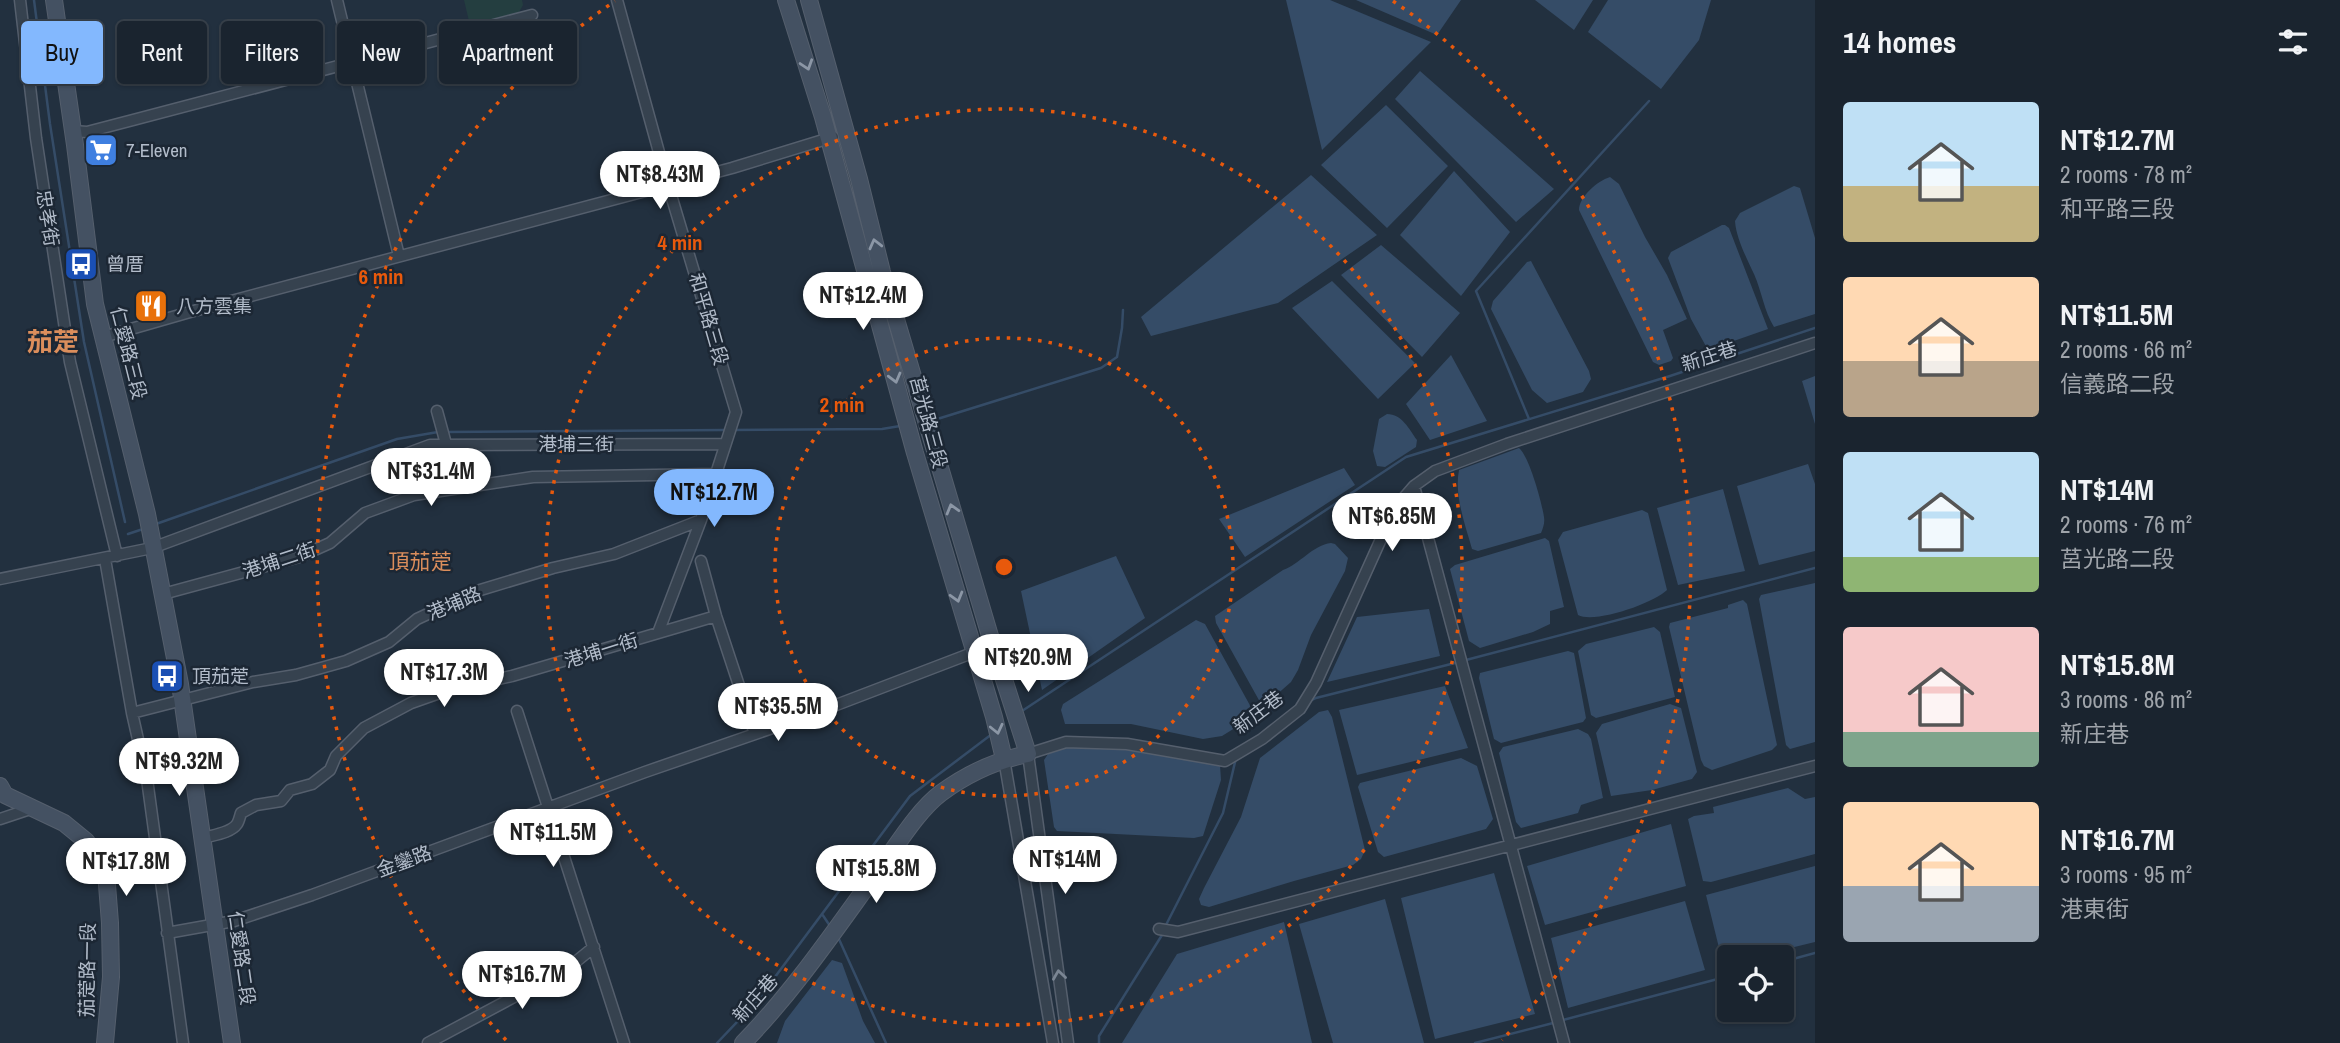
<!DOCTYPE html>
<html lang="en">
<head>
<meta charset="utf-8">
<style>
  :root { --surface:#1a242f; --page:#232c37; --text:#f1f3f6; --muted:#9fa4aa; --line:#38414b; --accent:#83b8fe }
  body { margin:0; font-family:"Archivo Narrow","Noto Sans TC",sans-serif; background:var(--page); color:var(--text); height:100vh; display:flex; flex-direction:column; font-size:26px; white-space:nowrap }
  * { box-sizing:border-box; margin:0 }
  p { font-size:23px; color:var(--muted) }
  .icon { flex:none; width:38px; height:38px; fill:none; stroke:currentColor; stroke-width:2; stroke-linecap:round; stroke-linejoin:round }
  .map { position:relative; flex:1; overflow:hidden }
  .details { display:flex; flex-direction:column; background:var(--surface); width:525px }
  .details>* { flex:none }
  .banner { position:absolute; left:21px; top:21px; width:665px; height:63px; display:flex; gap:14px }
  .buttons { position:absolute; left:1717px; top:945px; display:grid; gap:14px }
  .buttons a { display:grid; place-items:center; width:77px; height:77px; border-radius:7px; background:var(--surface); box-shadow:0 2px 5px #0004,0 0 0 2px var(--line); font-size:35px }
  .price { position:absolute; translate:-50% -60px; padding:0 16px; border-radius:24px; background:#fff; color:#222; font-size:23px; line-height:46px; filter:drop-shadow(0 2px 4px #0008) }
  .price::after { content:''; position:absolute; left:50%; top:42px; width:21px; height:16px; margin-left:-10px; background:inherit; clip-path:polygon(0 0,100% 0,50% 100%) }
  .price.current { background:var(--accent); color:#111 }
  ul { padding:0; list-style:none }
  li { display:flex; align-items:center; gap:21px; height:175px; padding:0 28px }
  li span { display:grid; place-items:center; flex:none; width:196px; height:140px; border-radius:7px; color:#555 }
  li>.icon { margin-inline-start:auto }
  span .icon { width:84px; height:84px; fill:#fffc; stroke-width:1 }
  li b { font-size:30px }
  h2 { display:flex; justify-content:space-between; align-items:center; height:84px; padding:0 28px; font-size:30px }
  .pill { padding:0 24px; border-radius:7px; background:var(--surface); box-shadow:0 2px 5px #0004,0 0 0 2px var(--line); font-size:24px; line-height:63px }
  .pill.current { background:var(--accent); color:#111 }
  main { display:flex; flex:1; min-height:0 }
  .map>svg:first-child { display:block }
</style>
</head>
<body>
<main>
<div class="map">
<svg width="1815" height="1043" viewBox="0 0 1815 1043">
  <rect width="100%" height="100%" fill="#22303f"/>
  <path fill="#243e40" d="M464,0H522L523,5L519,12L474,24L469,21Z"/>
  <path fill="#354c67" d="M1286,0H1330L1431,42L1322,150Z
    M1356,0H1461L1437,35Z
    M1535,0H1593L1574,30Z
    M1608,0H1711L1699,40L1661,89L1588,32Z
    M1420,71L1554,189L1516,222L1395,99Z
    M1386,105L1448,166L1387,228L1321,165Z
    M1454,171L1510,232L1461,296L1400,235Z
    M1311,175L1377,235L1278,303L1151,336L1141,317Z
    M1610,177L1619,184L1645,237L1667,275L1687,319L1663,330L1673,358L1671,361L1659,365L1653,362L1579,210C1579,197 1597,181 1610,177Z
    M1794,186L1800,188L1815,238V314L1774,327C1764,311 1762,292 1754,274C1747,259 1736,238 1735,221L1740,213Z
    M1722,225H1725L1729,228L1768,329L1708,350L1691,319L1668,258L1671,252Z
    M1381,245L1460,313L1422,357L1341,275Z
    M1531,261L1589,371L1591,379L1583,392L1547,403L1532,390L1491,309L1493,301L1527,262Z
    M1332,281L1415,363L1378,399L1292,308Z
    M1451,355L1487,421L1430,440L1406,404Z
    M1815,376V424L1802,381Z
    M1387,414C1402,414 1409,429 1417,440L1416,447L1385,467L1377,466L1373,451L1379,419Z
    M1519,448C1529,456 1542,503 1544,517C1545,523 1543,528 1541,533L1478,551L1472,549C1465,524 1454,495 1459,470Z
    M1808,464L1815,484V551L1759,565L1737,486Z
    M1344,468L1355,485L1245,557L1219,519Z
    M1723,489L1745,571L1678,585L1657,508Z
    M1642,510L1648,513L1667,590C1654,603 1595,624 1578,615L1558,540L1563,532Z
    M1545,538L1549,541L1564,607L1550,611V624L1533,632L1480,648L1469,641L1450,569L1455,565Z
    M1331,543L1335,544L1348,558L1345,571L1311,635L1298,670L1291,682L1267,703L1260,702L1216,623L1215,616L1283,570C1300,564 1313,545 1331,543Z
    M1116,556L1145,618L1042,690L1021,591Z
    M1815,583V742L1790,749L1786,745L1759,599L1761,595Z
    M1743,600L1747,604L1777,745L1772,750L1712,770L1704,766L1701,760L1669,627L1670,623L1728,608V605Z
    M1429,609L1440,656L1327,682L1357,617Z
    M1196,620L1205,624L1252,709L1251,718L1222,736L1203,739L1131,724H1065L1061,710L1063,704Z
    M1654,627L1660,632L1675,697L1596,718L1591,715L1578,651L1586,644Z
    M1568,651L1574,653L1586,718L1583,722L1501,743L1494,739L1479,678L1480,673Z
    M1445,686L1468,748L1357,775L1339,710Z
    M1670,704L1681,708L1697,772L1692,779L1652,790L1611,796L1596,733L1602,724Z
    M1328,710L1332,717L1365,850L1361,859L1353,865L1294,881L1209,907L1201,905L1199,899L1204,888L1241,817L1260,758L1319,712Z
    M1578,729L1588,734L1591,739L1603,798L1581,805L1578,813L1521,828L1516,822L1499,753L1503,747Z
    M1072,743L1144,747L1220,765L1221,780L1203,836L1194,838L1057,831L1054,827L1044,760L1050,751Z
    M1461,758L1477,766L1493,819L1486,829L1384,857L1378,852L1358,787L1360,783Z
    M1788,788L1805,799L1815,797V854L1711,882L1703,881L1688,819L1694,816L1714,813L1713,807Z
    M1671,824L1686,886L1545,925L1527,866Z
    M1815,866V942L1754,957H1729V962L1722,960L1706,895Z
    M1494,873L1535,1014L1435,1039L1401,898Z
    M1385,899L1424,1043H1333L1299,924Z
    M1685,901L1705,970L1568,1008L1551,938Z
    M1284,922L1312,1043H1122L1177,954Z
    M832,960L842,963L863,1021L875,1043H777L785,1021Z"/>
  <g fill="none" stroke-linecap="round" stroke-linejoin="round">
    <path stroke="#354c67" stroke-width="2.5" d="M34,0L50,124L84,342L125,522
      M1529,419L1476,291L1649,101
      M931,421L1101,368L1117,357L1122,328L1123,310
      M732,430L882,429L900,426
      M445,432L725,430
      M156,524L397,439L438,432
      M128,534L143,529
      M1466,660L1815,568
      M1310,701L1316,698L1459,662
      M1022,711L1406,457L1670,376L1815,328
      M822,914L830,926
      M1166,925L1223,813L1236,758
      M838,937L886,1043
      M1782,962L1815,953
      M1563,1020L1729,976
      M717,1043L757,1001L910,796L992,734
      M1099,1043V1036L1162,935
      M1475,1043L1557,1022"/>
    <g stroke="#555f6d" stroke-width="13">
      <path id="street" d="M20,0L36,138L70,362L117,556
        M337,0L399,256
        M617,0L668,185L736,412L701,520L658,633
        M73,131L87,132L133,120L532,15
        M103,337L190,312L732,168L833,137
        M437,411L458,488
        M1414,486L1564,1043
        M105,559L132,713L147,779L183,1043
        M701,561L716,616L755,734
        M0,579L152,548L430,445L724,444
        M163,594L299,557L330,543L365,513L414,495L533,477L717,474
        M517,711L624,1043
        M132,713L253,682L296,675L346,661L389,642L417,619L477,591L553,568L614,554L701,520
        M1004,759L1053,1043
        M0,819L33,808
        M203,838C213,835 231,833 237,824C239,821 240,816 241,813L256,805L281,801L290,790L312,784L330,770L336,756L364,728L411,703L445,691L512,676L716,616
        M1159,929L1178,932L1815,766
        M167,933L234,921L312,895L645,772L810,715L993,645
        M428,1043L568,968L594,947
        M1068,1043L1028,754L1066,742L1127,744L1225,761L1262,739L1300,709L1316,683L1395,508L1414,486L1435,471L1507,444L1815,343"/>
    </g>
    <g stroke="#555f6d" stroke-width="18">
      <path id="secondary" d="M54,0L75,145L95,304L147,514L180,684L232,1043
        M786,0L823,117L915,453L994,717L1004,759
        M0,786L5,795L64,823L86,841L98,857L106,872L110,923L111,977L105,1043
        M743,1043C794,991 835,930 878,871C896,847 917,811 941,793C967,774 997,760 1028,754L990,636L882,272L859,179L809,0"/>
    </g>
    <use href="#street" stroke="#36424f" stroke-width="10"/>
    <use href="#secondary" stroke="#445162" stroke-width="16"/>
  </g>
  <defs><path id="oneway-chevron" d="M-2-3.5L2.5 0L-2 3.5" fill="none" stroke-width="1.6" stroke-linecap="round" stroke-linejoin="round" transform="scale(1.75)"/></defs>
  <g stroke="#8c97a6">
    <use href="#oneway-chevron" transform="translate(807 65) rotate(72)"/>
    <use href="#oneway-chevron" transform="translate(875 244) rotate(-104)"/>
    <use href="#oneway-chevron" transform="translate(895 378) rotate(75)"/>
    <use href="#oneway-chevron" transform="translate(952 509) rotate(-106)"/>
    <use href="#oneway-chevron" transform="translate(957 597) rotate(74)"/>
    <use href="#oneway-chevron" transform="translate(997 729) rotate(77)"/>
  </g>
  <use stroke="#7a8593" href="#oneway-chevron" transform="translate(1059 975) rotate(-98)"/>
  <g fill="none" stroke="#e8590c" stroke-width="3.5" stroke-dasharray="3.5 7">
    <circle cx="1004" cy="567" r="229"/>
    <circle cx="1004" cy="567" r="458"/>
    <path d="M506 1040A687 687 0 0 1 615 1M1393 1A687 687 0 0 1 1502 1040"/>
  </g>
  <defs>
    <g id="supermarket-square" transform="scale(1.75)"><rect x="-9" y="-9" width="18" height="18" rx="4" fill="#3f7fe0" stroke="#1c2734"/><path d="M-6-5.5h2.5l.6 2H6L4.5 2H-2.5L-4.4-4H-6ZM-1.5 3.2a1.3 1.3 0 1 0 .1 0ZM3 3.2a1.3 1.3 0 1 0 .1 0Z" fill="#fff"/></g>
    <g id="bus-square" transform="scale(1.75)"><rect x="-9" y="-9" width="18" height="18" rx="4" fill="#1a4fb4" stroke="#1c2734"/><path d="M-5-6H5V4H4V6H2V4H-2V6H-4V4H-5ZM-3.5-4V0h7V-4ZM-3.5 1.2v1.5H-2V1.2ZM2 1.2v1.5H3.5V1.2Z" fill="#fff"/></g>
    <g id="restaurant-square" transform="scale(1.75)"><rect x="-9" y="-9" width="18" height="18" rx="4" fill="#e8710a" stroke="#1c2734"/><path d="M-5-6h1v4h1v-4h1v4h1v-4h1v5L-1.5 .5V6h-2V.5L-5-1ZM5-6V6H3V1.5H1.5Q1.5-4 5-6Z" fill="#fff"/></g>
  </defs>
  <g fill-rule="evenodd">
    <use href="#supermarket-square" x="101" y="150"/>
    <use href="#bus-square" x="81" y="264"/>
    <use href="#restaurant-square" x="151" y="306"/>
    <use href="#bus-square" x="167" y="676"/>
  </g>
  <g text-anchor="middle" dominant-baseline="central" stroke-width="5" stroke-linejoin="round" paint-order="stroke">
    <g font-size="19" fill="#b2bcca" stroke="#1c2734" text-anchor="start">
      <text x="126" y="150">7-Eleven</text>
      <text x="106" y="264">曾厝</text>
      <text x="176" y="306">八方雲集</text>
      <text x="192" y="676">頂茄萣</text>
    </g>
    <g font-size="19" fill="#b2bcca" stroke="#1c2734">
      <text transform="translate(48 218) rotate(81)">忠孝街</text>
      <text transform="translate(709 319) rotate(74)">和平路三段</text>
      <text transform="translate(129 353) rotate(76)">仁愛路三段</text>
      <text transform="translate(1709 356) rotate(-18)">新庄巷</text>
      <text transform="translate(929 422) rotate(75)">莒光路三段</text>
      <text x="576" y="444">港埔三街</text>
      <text transform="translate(279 560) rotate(-18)">港埔二街</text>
      <text transform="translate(454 603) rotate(-23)">港埔路</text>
      <text transform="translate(601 650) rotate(-17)">港埔一街</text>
      <text transform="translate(1258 712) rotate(-37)">新庄巷</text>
      <text transform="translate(404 861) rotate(-20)">金鑾路</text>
      <text transform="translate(242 958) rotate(82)">仁愛路二段</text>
      <text transform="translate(87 970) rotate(-89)">茄萣路一段</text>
      <text transform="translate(755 998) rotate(-49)">新庄巷</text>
    </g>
    <g font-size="21" fill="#db8e5c" stroke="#1c2734">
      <text x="420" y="561">頂茄萣</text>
    </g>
    <g font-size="26" font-weight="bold" fill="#db8e5c" stroke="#1c2734">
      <text x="53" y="341">茄萣</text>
    </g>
  </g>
  <circle cx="1004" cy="567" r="10" fill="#e8590c" stroke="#1c2734" stroke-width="3.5"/>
  <g font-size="21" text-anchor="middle" font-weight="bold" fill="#e8590c" stroke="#1c2734" stroke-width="5" stroke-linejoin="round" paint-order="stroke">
    <text x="680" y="250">4 min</text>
    <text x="381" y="284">6 min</text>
    <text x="842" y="412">2 min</text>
  </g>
</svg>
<div class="buttons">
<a><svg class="icon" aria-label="locate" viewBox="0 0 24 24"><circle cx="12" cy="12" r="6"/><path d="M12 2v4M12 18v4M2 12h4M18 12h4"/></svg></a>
</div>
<b class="price" style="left:660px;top:211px">NT$8.43M</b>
<b class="price" style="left:863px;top:332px">NT$12.4M</b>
<b class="price" style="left:431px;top:508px">NT$31.4M</b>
<b class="price current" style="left:714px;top:529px">NT$12.7M</b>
<b class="price" style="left:1392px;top:553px">NT$6.85M</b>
<b class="price" style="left:1028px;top:694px">NT$20.9M</b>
<b class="price" style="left:444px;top:709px">NT$17.3M</b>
<b class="price" style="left:778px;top:743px">NT$35.5M</b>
<b class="price" style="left:179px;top:798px">NT$9.32M</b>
<b class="price" style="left:553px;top:869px">NT$11.5M</b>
<b class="price" style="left:1065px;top:896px">NT$14M</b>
<b class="price" style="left:126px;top:898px">NT$17.8M</b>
<b class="price" style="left:876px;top:905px">NT$15.8M</b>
<b class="price" style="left:522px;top:1011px">NT$16.7M</b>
<div class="banner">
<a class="pill current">Buy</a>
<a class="pill">Rent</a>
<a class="pill">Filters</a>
<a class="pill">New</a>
<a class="pill">Apartment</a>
</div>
</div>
<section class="details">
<h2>14 homes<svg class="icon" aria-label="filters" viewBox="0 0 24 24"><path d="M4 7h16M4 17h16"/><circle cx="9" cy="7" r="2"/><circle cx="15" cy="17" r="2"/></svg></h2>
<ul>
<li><span style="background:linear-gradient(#bfe0f5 60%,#c2b280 0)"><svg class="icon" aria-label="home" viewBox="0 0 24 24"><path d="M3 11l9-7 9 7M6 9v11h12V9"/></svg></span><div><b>NT$12.7M</b><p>2 rooms · 78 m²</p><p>和平路三段</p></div></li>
<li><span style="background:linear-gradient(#ffd9b3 60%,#b9a48a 0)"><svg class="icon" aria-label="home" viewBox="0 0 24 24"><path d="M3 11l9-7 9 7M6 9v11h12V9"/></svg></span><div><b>NT$11.5M</b><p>2 rooms · 66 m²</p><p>信義路二段</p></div></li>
<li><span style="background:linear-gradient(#bfe0f5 75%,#8fb573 0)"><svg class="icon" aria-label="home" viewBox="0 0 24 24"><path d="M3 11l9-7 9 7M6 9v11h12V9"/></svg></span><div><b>NT$14M</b><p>2 rooms · 76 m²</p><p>莒光路二段</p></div></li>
<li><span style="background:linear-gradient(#f6c9c9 75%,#7fa58c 0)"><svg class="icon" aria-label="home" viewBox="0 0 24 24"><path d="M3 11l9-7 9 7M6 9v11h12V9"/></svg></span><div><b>NT$15.8M</b><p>3 rooms · 86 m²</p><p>新庄巷</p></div></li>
<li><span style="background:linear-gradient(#ffd9b3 60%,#9aa5b1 0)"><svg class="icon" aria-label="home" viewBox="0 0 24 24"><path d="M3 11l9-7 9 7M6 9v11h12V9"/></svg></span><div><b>NT$16.7M</b><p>3 rooms · 95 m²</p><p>港東街</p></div></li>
</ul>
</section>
</main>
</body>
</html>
